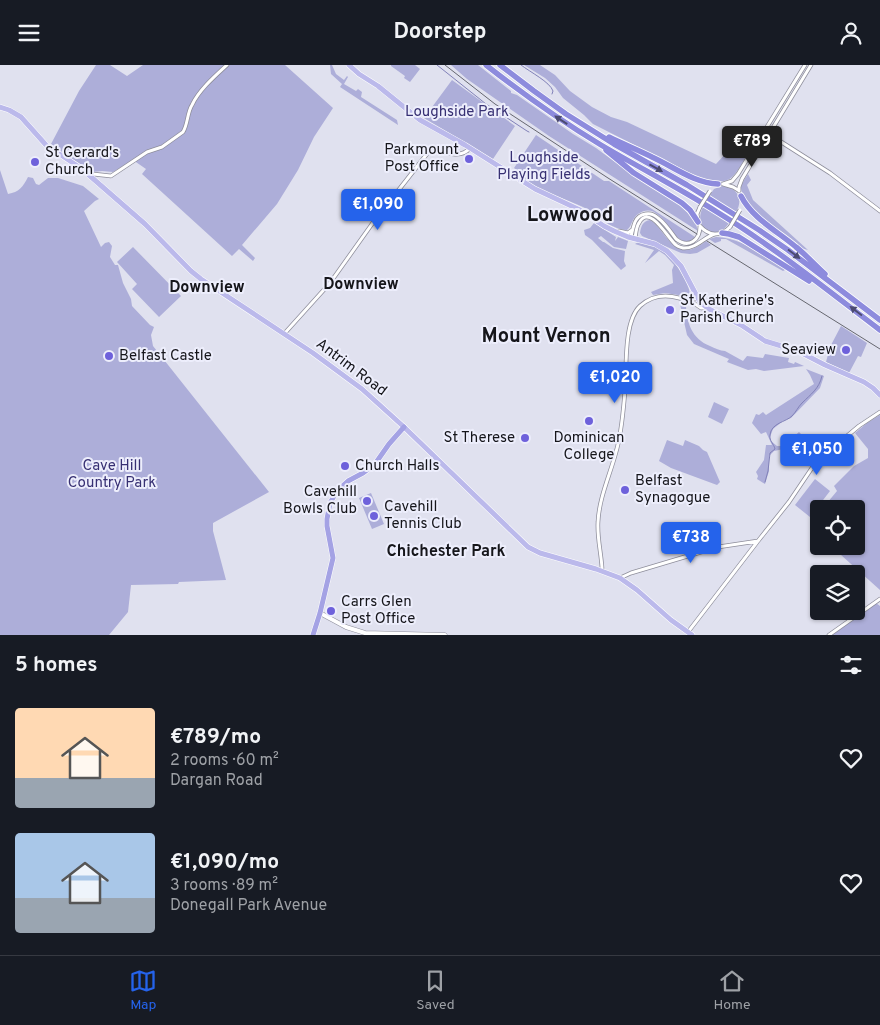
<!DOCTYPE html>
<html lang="en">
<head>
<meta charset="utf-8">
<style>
  :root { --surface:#171b24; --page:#20242c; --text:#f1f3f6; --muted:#9ea1a6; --line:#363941; --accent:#2563eb }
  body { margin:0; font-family:Overpass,sans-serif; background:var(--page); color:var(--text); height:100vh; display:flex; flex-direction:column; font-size:19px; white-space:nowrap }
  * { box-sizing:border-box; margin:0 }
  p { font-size:16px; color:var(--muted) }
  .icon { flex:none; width:28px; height:28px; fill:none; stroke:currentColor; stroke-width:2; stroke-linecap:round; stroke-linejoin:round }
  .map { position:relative; height:570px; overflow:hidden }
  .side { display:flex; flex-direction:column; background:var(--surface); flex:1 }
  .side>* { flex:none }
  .controls { position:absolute; left:810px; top:435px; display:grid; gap:10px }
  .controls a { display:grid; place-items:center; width:55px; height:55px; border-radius:5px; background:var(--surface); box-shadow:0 1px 4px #0004; font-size:25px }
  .price { position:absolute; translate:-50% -42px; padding:0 11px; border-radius:5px; background:var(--accent); color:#fff; font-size:16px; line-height:32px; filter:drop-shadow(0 1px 2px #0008) }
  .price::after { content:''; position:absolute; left:50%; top:30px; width:15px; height:11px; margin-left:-8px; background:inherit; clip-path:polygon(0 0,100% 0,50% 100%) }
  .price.on { background:#222; color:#fff }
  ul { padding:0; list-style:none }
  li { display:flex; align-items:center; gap:15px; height:125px; padding:0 15px }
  li span { display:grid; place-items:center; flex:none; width:140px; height:100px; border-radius:5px; color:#555 }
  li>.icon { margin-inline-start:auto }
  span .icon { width:60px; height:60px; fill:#fffc; stroke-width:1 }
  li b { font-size:21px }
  h2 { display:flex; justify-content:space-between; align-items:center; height:60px; padding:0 15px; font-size:21px }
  header { display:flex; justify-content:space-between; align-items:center; height:65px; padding:0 15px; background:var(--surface); font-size:22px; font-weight:700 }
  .menu { display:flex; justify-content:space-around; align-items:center; height:70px; border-top:1px solid var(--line); background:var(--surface); font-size:14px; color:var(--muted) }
  .menu a { display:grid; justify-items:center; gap:2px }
  .menu .on { color:var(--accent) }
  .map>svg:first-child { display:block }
</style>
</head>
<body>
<header><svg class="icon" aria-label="menu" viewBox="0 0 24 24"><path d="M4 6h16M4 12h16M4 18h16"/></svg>Doorstep<svg class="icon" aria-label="person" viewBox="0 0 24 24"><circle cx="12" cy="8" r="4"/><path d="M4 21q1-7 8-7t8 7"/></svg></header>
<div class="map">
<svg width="880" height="570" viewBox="0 0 880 570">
  <rect width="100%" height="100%" fill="#e0e1ef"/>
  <path fill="#adaed9" d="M96,0H110L127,11L143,0H285L333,43L314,72L298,105L277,139L242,180L255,193L253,196L239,184L232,191L142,109L146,104L133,95L113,107L102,106L92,107C79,97 64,90 51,79L79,26Z
    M330,0H332L336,9L344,15L347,11L348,12L344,19L356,26L358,24L362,27L361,32L397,55L398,60L340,22L342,19L331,9Z
    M391,0H415L420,4L410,17L404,13L405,11L391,1Z
    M451,0H478L511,26V28L517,30L573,69L596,83L638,114L681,141L695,156L698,166L549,71L467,14Z
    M524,0H540L555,10L570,26L592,42L611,52L627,57L716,99L739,74L745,80L743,85L747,90C732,115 731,121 700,113L593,59L584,50L563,33L555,22L545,13Z
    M452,15L515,61L493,94L424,53Z
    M536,70L604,116H609L695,172C674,194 665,130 638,149C632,153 632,161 627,165C609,164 598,150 583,142C574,138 564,134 554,130C541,125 529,118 517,109L519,107L514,103Z
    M0,105L8,129C19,127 23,122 28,112L33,113L36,119L39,120L48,113H58L83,121L99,134L95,136L84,146L101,182L105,178L109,177L112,181L110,192L115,200H118L123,218L131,234L132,241L150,260L154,262L151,270L153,281L269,427L213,458V466L226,515L179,517L178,519L131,520L128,547L109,570H0Z
    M748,109L751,115L747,120L753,135L808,185L801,183C787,172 742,141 741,123C741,118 746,113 748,109Z
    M722,121C737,122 744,134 736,147L709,131L714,124Z
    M703,142L729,158C716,178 692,163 703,142Z
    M650,155C655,158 658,162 662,167C676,185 686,192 706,176L711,180L697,188L690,189L681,188L642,171L640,168C641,161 643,156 650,155Z
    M594,158L616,172L615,176L618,172L628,176L626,184L614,182L601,171L598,173L603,177H604L613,183L625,186L624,196L626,201L621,205L592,175L585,170L584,165L590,163Z
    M716,172C742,173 763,190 784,203L785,205L783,206L726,174H721V176L715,178L709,174Z
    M638,177C662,181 671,190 683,211C686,217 689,222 690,229L685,231L665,228L653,230L651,227L673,218L672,205L674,200L665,190L659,186L645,198L654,185L635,179Z
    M133,182L181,231L159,252L132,224L137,219L117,197Z
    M680,239H686C686,257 692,274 710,281C715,283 720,286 725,286L743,296L747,291L763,293L765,289L789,293L788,297L794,299L795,297L804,301L764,306L756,304L748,305L727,297L729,294L694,279L687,270Z
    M841,261L867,278L861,292L858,291L849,308L826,297L830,282Z
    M806,304L824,311L820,323L791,353L783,356L773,364L770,372L771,376L777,381H783L799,367L802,370L784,384L774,386L769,391V406L765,419L757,414L758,411L756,407L764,395L766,380H772L766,367L761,369L752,358L756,349L759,350L763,347L766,350L814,319L810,310Z
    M714,337L729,344L722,359L708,352Z
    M880,350V525L831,481H856V444H822L837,426L834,421L854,401L868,393V384L855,368L867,358Z
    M667,375L683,381L685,375L699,381L703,385L707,387L720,417L717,420L671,403L659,396Z
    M815,414L830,426L810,452L795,440Z
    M371,428L384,459L372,464L359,433Z
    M876,538L880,541V570H830Z"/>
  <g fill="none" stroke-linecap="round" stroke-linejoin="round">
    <path stroke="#8181b8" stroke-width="1" d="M437,0L486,39L527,66L529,67
      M521,0C530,7 550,17 553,26L552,29
      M765,417L768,406L770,388L775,384C774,379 769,376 770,370C771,358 786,357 792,351C796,347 798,342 802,338C811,329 819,324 822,311"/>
    <g stroke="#8e8e9b" stroke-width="4.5">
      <path id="tertiary" d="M764,66L830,108L880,146
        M761,83C768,77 773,76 781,77
        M90,111L93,109L111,111L147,87L162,82L183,67C188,59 187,48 192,40C199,25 215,11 227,0
        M723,119L732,116L738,109L805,0
        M723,119L733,122L738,125
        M739,126V122L742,114L811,0
        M698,155L697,149L700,142
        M700,161C709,171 720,172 730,162
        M619,166L628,168L632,165
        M631,172C632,167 633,162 635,157C639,148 651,146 658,153C665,158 671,167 676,174C689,184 700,175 700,161
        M635,173C636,169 636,162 639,158C650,138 668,174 676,180C678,182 680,182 683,183C696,184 704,172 715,169
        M689,235L701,243H706
        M284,269L330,218L372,159L430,85L435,83C446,88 461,94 470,83
        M601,505L602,503C601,487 597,472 598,457C599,433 610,410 616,387C622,367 623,347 625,326C627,304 623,257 640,241C651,231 665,229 679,233C686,235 690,236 697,233
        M620,513L631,508L718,482L758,476
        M688,567L758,476L789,437L816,397L859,361L880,347
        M829,570L880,534"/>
    </g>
    <g stroke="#8e8e9b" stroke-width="5">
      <path id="secondary" d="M320,548L346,562L365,568L445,570"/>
    </g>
    <g stroke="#fff" stroke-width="6">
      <path id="primary" d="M349,0L359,9L378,21L420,55L465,80L535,124L580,145L604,161L614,166L628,172L655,179L667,186L681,201L700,237L709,244L741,260L765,276L798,286L825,300L864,317L873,323L880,330
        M0,42L9,45L21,52L46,80L82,104L145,159L191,206L201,214L313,288L362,324L404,362L528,482L540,488L596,504L620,513L637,525L671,555L692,570"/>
    </g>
    <g stroke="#fff" stroke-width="6">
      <path id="trunk" d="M313,570L320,548L333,493L327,461V454L330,438L337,426L348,416L363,408L375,399L389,379L404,362"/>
    </g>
    <g stroke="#fff" stroke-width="7">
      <path id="motorway" d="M486,0C523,29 561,56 601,80C640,103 679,123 717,147C774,182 826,224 880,265
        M500,0L534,26L566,49L614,79L687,120L759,165L788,185L880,255
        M609,72C623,79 638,85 652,92C674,102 694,118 718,119
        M606,85L634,108L682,138L690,145L698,157
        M741,131C752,153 777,166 796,182C806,190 815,200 825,209
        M722,168L729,169L739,172L809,216"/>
    </g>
    <use href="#tertiary" stroke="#fff" stroke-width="3"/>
    <use href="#secondary" stroke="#fff" stroke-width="4"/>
    <use href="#primary" stroke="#bbb9eb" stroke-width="5"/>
    <use href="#trunk" stroke="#a4a2e4" stroke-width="5"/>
    <use href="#motorway" stroke="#8d8bdd" stroke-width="5.5"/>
    <path stroke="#66676f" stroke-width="1" d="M445,0L495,39L608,113L697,169
      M707,176L880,284"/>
    <g stroke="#8e8e9b" stroke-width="4.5" stroke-linecap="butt">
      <path id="tertiary-bridge" d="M700,142L710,126
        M730,162L740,145"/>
    </g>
    <use href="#tertiary-bridge" stroke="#fff" stroke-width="3"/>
  </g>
  <defs><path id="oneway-solid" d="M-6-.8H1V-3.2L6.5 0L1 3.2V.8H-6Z" transform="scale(1.25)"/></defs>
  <g fill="#4c4b72">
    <use href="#oneway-solid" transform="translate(561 55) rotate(-147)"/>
    <use href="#oneway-solid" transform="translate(656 103) rotate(29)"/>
    <use href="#oneway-solid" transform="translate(794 189) rotate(37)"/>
    <use href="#oneway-solid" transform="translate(856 246) rotate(-143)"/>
  </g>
  <g fill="#6e61db" stroke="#edeefc" stroke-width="2">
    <circle cx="469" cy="94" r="5"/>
    <circle cx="35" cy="97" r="5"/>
    <circle cx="670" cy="245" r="5"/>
    <circle cx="846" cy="285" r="5"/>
    <circle cx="109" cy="291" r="5"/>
    <circle cx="589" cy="356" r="5"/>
    <circle cx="525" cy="373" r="5"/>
    <circle cx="345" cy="401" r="5"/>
    <circle cx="625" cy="425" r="5"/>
    <circle cx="367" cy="436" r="5"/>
    <circle cx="374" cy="451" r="5"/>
    <circle cx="331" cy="546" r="5"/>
  </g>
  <g text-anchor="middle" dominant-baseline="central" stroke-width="4" stroke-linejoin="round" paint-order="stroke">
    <g font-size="15" fill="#373073" stroke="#edeefc">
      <text x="457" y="47">Loughside Park</text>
      <text x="544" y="93">Loughside<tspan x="544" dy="17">Playing Fields</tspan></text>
      <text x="112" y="401">Cave Hill<tspan x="112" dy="17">Country Park</tspan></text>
    </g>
    <g font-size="15" fill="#16161b" stroke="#edeefc" text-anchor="start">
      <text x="459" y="85" text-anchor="end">Parkmount<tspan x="459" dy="17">Post Office</tspan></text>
      <text x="45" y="88">St Gerard's<tspan x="45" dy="17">Church</tspan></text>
      <text x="680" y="236">St Katherine's<tspan x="680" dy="17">Parish Church</tspan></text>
      <text x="836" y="285" text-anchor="end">Seaview</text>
      <text x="119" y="291">Belfast Castle</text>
      <text x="515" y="373" text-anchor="end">St Therese</text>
      <text x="589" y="373" text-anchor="middle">Dominican<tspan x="589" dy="17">College</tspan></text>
      <text x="355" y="401">Church Halls</text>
      <text x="635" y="416">Belfast<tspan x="635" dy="17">Synagogue</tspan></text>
      <text x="357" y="427" text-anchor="end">Cavehill<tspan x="357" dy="17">Bowls Club</tspan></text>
      <text x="384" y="442">Cavehill<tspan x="384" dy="17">Tennis Club</tspan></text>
      <text x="341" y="537">Carrs Glen<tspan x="341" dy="17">Post Office</tspan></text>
    </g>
    <g font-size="15" fill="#16161b" stroke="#edeefc">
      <text transform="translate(351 303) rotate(37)">Antrim Road</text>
    </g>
    <g font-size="16" font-weight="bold" fill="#16161b" stroke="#edeefc">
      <text x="361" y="220">Downview</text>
      <text x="207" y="223">Downview</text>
      <text x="446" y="487">Chichester Park</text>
    </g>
    <g font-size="20" font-weight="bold" fill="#16161b" stroke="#edeefc">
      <text x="570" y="151">Lowwood</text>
      <text x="546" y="272">Mount Vernon</text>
    </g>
  </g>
</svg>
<div class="controls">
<a><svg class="icon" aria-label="locate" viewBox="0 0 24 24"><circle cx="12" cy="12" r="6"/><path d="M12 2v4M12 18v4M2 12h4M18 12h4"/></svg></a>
<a><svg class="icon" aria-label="layers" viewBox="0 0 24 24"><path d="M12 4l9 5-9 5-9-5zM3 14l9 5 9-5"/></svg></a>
</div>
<b class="price on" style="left:752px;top:103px">€789</b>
<b class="price" style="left:378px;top:166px">€1,090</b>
<b class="price" style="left:615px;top:339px">€1,020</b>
<b class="price" style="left:817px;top:411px">€1,050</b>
<b class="price" style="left:691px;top:499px">€738</b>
</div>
<section class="side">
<h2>5 homes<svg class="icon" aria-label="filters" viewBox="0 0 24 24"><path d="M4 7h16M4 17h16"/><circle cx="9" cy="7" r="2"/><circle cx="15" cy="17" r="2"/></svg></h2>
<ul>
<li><span style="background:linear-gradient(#ffd9b3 70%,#9aa5b1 0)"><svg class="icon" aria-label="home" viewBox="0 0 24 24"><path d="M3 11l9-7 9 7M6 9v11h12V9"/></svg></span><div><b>€789/mo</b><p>2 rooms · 60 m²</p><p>Dargan Road</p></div><svg class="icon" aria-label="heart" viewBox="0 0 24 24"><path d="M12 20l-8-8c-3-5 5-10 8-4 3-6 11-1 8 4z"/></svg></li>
<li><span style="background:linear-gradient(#a9c7e8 65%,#9aa5b1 0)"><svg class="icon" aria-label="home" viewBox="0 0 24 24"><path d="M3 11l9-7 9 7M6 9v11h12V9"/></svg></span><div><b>€1,090/mo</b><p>3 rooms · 89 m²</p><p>Donegall Park Avenue</p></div><svg class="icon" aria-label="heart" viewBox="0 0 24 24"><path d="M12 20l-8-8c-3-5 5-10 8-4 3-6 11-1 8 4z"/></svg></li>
</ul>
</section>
<nav class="menu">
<a class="on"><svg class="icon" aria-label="map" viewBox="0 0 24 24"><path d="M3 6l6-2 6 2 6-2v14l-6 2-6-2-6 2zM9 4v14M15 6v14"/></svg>Map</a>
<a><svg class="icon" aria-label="saved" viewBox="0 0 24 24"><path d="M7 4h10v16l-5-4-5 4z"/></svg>Saved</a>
<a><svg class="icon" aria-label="home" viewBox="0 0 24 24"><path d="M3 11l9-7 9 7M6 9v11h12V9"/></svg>Home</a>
</nav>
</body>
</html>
